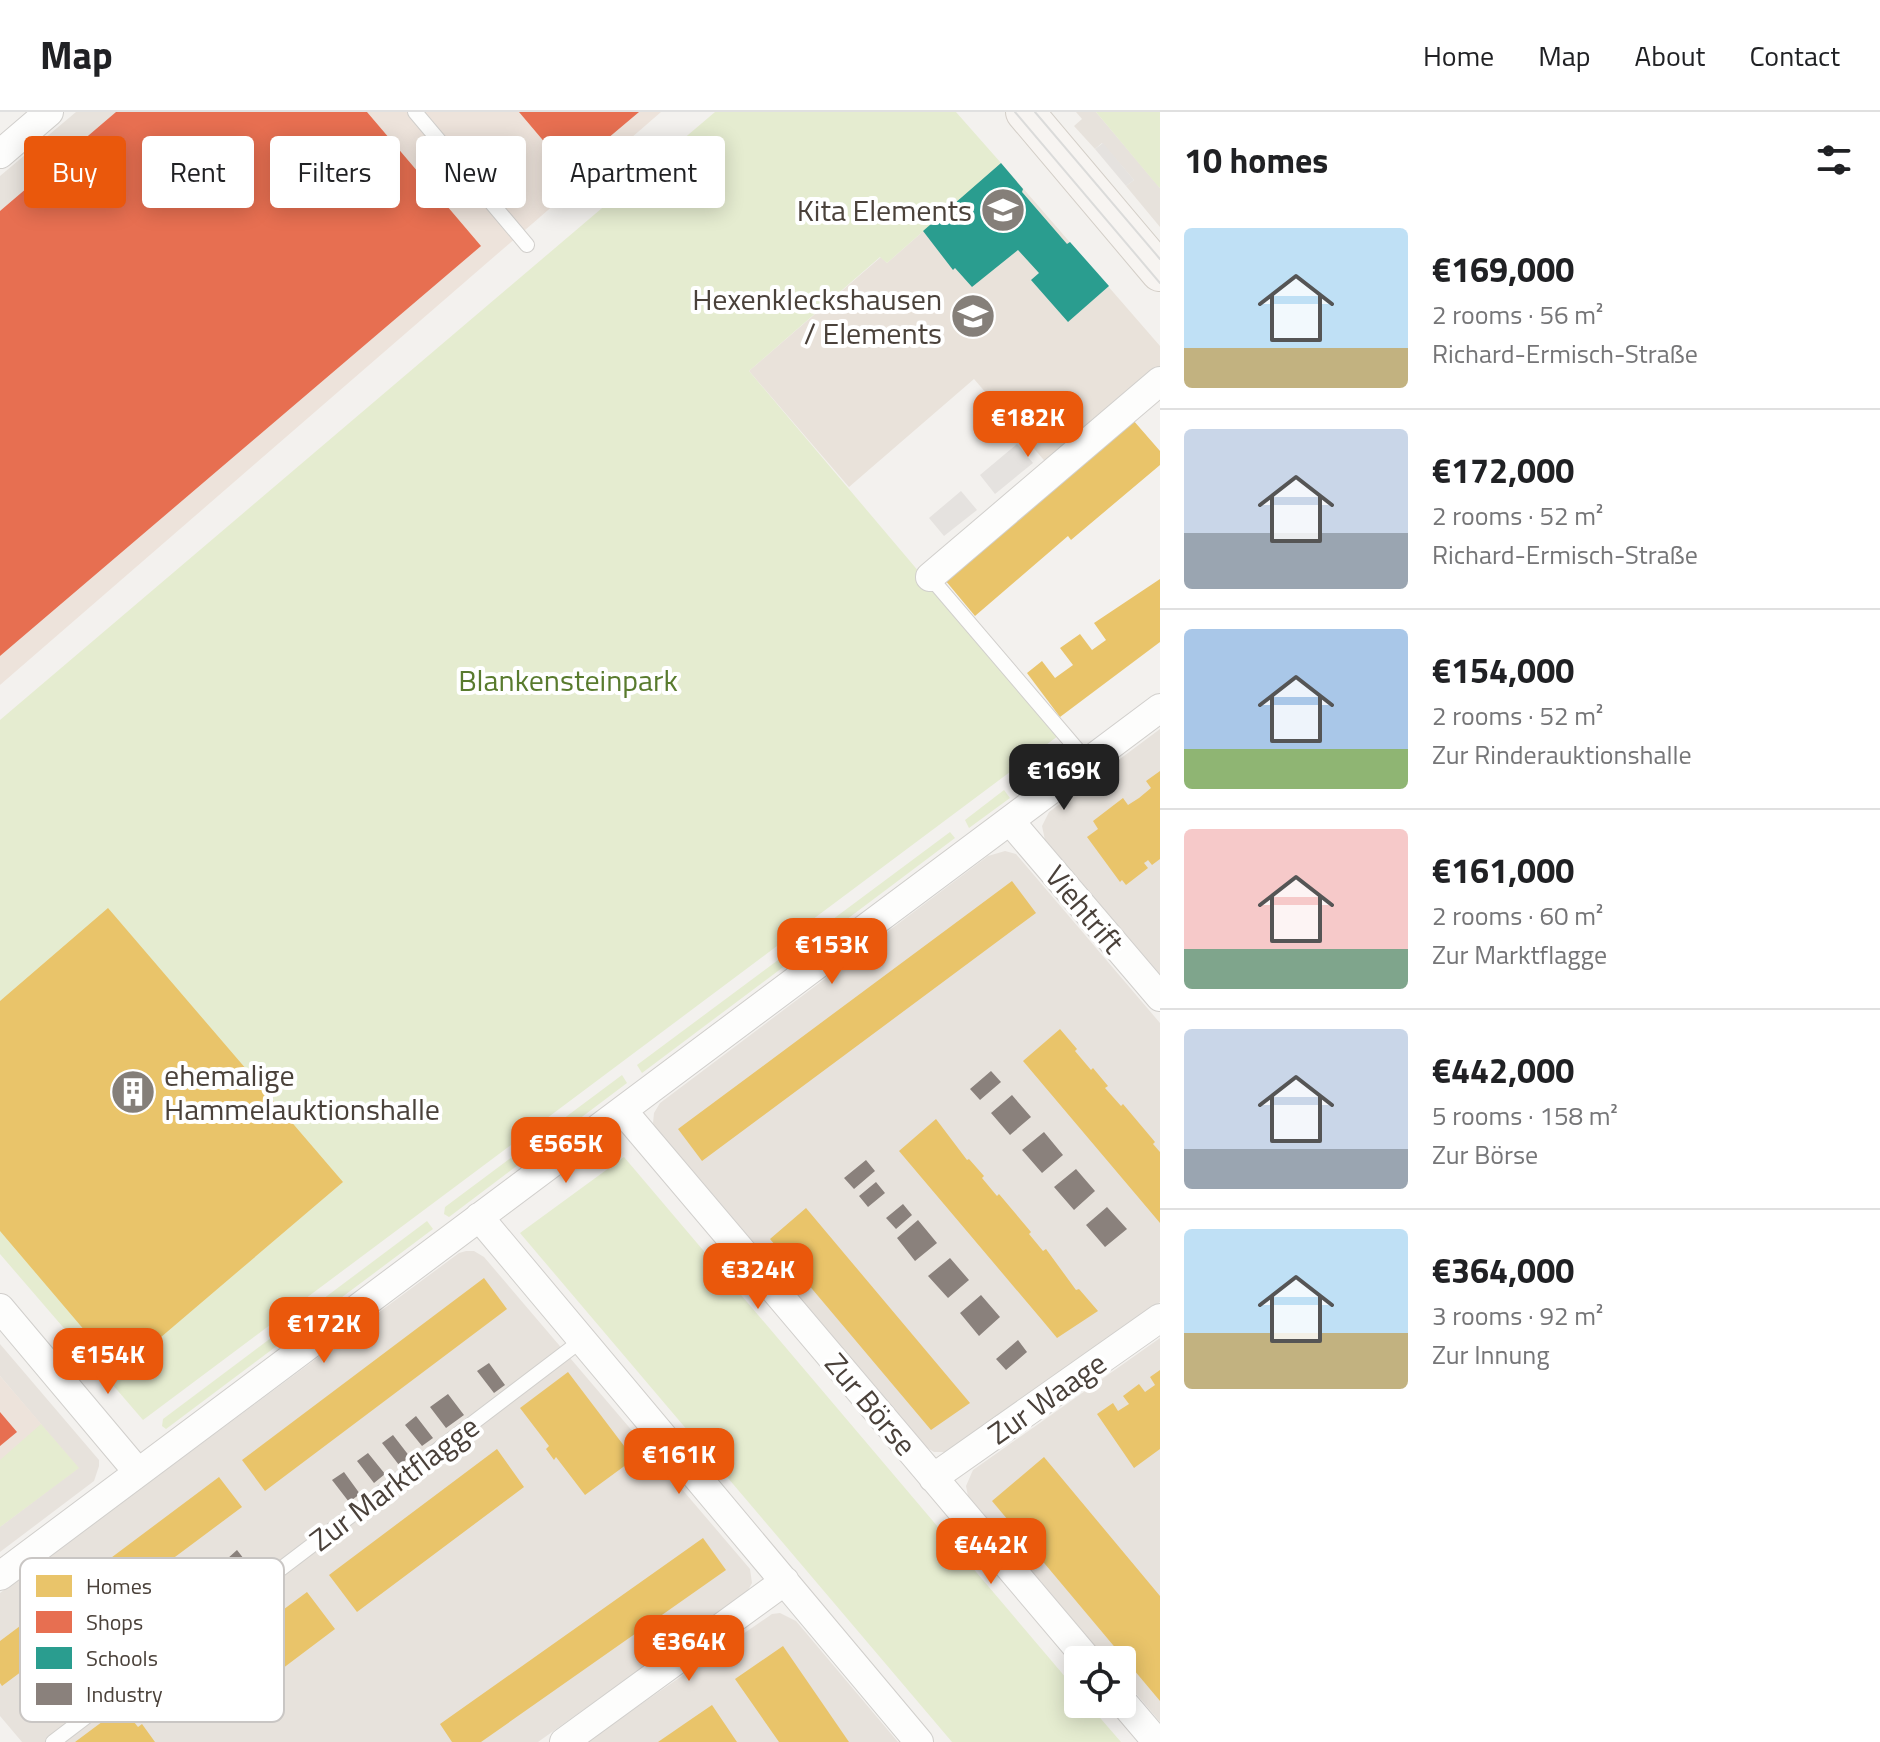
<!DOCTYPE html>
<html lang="en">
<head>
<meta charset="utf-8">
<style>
  :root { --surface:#fff; --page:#f2f2f2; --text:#202124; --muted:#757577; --line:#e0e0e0; --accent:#ea580c }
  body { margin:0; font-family:"Titillium Web",sans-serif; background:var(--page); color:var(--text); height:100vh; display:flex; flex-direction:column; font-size:30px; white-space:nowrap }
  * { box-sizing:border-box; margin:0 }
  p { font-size:26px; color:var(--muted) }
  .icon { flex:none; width:44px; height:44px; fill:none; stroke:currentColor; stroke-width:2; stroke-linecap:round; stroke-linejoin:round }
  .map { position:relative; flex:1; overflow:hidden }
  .drawer { display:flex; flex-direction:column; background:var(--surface); width:720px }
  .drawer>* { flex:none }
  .hud { position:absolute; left:24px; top:24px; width:760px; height:72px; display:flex; gap:16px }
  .tools { position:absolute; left:1064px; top:1534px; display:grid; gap:16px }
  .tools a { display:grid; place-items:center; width:72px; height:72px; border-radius:8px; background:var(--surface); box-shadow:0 4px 20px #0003; font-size:40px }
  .price { position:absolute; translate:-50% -68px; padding:0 18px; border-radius:16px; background:var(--accent); color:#fff; font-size:26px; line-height:52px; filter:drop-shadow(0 2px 4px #0008) }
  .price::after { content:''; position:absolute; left:50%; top:48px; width:24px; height:18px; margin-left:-12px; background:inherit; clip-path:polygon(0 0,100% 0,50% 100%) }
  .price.active { background:#222; color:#fff }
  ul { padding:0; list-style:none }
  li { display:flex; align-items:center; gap:24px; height:200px; padding:0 24px }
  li+li { border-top:2px solid var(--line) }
  li span { display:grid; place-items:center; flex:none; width:224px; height:160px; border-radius:8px; color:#555 }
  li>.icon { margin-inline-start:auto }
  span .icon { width:96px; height:96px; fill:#fffc; stroke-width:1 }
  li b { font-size:34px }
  h2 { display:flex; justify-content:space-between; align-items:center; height:96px; padding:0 24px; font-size:34px }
  .tag { padding:0 28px; border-radius:8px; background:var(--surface); box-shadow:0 4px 20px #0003; font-size:28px; line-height:72px }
  .tag.active { background:var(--accent); color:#fff }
  header { display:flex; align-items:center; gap:48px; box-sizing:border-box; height:112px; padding:0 40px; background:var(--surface); border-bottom:2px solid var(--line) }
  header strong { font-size:38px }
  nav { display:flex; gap:44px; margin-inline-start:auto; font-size:28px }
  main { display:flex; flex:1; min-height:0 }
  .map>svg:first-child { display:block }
</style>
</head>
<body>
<header>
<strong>Map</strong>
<nav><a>Home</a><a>Map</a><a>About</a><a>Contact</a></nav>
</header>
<main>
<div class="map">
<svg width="1160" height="1630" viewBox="0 0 1160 1630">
  <rect width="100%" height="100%" fill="#f3f1ee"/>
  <path fill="#e7e2dc" d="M76,0H122L0,104V64Z
    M1076,0H1096L1160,76V115L1126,74L1134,68L1102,31L1095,37L1074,14L1082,7Z
    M1160,617V864L1045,728L1042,714L1049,700Z
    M1005,739L1016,742L1160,911V1190L947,1340H934L924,1334L657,1019L653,1011L654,1001L660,991L988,744Z
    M466,1139H474L484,1145L750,1457L752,1471L746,1482L538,1630H22L0,1604V1481L459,1141Z
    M1160,1226V1610L1122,1565V1548H1107L968,1384L966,1374L973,1358Z
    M0,1232L99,1348V1354L94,1369L0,1440V1415L78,1356L0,1264Z
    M780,1501L796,1509L898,1630H586L772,1502Z"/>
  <path fill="#ede3db" d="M122,0H661L0,573V104Z
    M0,1264L79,1356L0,1415Z"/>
  <path fill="#e9e2da" d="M1001,51L1160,234V257L1049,354L974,267L849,375L749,259L881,145L887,151Z"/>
  <path fill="#e5ecd0" d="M715,0H956L1001,51L887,151L880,145L749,259L1058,624L143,1308L0,1142V608Z
    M1096,0H1160V76L1157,73Z
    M1004,678L1010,686L969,716L965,708Z
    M950,720L955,726L642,961L637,953Z
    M622,963L627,971L449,1105L444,1102L445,1095Z
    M624,1045L1078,1580V1592H1088L1121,1630H952L520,1121Z
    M427,1109L433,1117L166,1317L162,1314L163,1307Z
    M41,1312L79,1356L0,1415V1348Z"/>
  <path fill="#e5e2df" d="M1103,31L1134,68L1126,74L1095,37Z
    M1017,332L1033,351L995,382L980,363Z
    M961,379L977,398L944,424L929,406Z"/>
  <path fill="#e9c46a" d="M1133,308L1160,339V353L1071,428L1068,424L975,504L945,468Z
    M1160,467V530L1060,605L1027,561L1042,549L1055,566L1073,553L1060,536L1080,522L1092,538L1106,528L1094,511Z
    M1160,659V747L1152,753L1148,748L1147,749L1144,751L1148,756L1126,773L1122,768L1120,770L1087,725L1098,717L1093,709L1123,686L1128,693L1139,686L1151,676L1146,669Z
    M1012,769L1036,801L702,1049L678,1017Z
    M108,796L343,1070L120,1260L0,1119V889Z
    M1060,917L1077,937L1075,939L1091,958L1093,956L1108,974L1105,976L1121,994L1123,992L1155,1030L1153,1032L1160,1040V1111L1023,949Z
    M936,1007L967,1048L969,1047L984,1064L982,1066L997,1084L999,1082L1031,1120L1029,1122L1043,1139L1046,1137L1076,1178L1079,1177L1098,1199L1057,1226L1042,1208L899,1039Z
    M806,1096L970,1291L931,1318L770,1127Z
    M484,1166L507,1197L265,1379L242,1348Z
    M1160,1258V1337L1134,1356L1097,1302L1113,1291L1118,1299L1129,1292L1123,1284L1139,1272L1145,1280L1155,1273L1150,1265Z
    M568,1260L634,1347L585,1383L556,1345L554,1348L546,1337L549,1334L520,1296Z
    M497,1337L524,1375L357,1500L329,1463Z
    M1044,1345L1160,1484V1589L992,1389Z
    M219,1365L242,1395L2,1574L0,1571V1529Z
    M703,1426L726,1458L481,1630H452L440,1612Z
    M307,1480L335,1517L210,1611L181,1574Z
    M783,1534L849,1630H779L735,1567Z
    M712,1593L737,1630H658L690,1608Z
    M122,1595L138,1615L142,1612L155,1630H75Z"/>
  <path fill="#e76f51" d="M116,0H367L481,134L0,544V99Z
    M519,0H639L569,59Z
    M0,1300L17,1320L0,1334Z"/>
  <path fill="#2a9d8f" d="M1001,51L1023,77L1022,80L1067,132L1070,130L1109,174L1068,210L1031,168L1039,161L1018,138L972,175L955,156L953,158L923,119Z"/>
  <path fill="#8a817c" d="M991,959L1001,970L980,988L970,977Z
    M1012,983L1031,1005L1010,1023L991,1001Z
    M1044,1020L1063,1043L1042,1061L1022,1038Z
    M866,1048L875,1059L854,1077L844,1066Z
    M1076,1057L1095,1079L1074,1098L1054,1075Z
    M876,1070L885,1081L868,1095L859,1084Z
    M903,1092L912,1103L896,1117L886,1106Z
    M1107,1095L1127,1117L1105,1135L1086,1113Z
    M918,1108L937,1131L915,1149L897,1126Z
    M950,1146L969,1168L948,1186L928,1164Z
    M981,1183L1000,1205L979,1224L960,1201Z
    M1018,1228L1027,1240L1006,1258L996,1247Z
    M489,1251L505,1273L494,1281L477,1259Z
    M448,1282L464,1303L446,1316L430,1295Z
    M416,1304L433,1326L422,1334L405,1313Z
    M393,1323L410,1345L399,1353L382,1331Z
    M368,1341L385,1362L374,1371L357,1349Z
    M344,1360L360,1382L349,1390L332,1368Z
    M237,1438L254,1460L243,1468L227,1447Z"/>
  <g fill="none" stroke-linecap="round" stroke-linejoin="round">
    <g stroke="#d1cfcc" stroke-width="16">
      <path id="lane" d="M415,0L527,133
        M930,465L1088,650
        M53,1630L582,1228"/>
    </g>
    <g stroke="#d1cfcc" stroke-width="30">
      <path id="street" d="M0,42L49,0
        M930,465L1160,269
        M1010,709L1160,885
        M623,999L1088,1548
        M479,1105L919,1630
        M0,1196L137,1359
        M933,1366L1160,1206
        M0,1464L1160,596
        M1122,1589L1157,1630
        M564,1630L785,1469"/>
    </g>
    <g stroke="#d3cec7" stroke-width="40">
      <path id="secondary" d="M1025,0L1160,160"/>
    </g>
    <use href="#lane" stroke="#fdfdfc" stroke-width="14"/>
    <use href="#street" stroke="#fdfdfc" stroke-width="28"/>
    <use href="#secondary" stroke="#f7f4f1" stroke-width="38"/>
    <path stroke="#dbdbda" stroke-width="2" d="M1015,0L1160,171
      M1035,0L1160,147"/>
  </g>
  <defs>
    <g id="school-disc" transform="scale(2.3)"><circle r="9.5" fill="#857f79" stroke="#fff"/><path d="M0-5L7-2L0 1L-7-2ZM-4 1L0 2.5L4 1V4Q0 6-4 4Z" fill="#fff"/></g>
    <g id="building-disc" transform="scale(2.3)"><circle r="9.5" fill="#857f79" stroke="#fff"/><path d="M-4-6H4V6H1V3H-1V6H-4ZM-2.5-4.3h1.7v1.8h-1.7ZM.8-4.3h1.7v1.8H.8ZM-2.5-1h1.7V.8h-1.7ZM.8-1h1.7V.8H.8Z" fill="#fff"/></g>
  </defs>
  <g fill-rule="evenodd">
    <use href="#school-disc" x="1003" y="98"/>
    <use href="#school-disc" x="973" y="204"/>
    <use href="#building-disc" x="133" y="980"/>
  </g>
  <g text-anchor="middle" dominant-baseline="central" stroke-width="8" stroke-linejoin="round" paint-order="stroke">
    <g font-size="30" fill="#4a413a" stroke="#fff" text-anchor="end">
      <text x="972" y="98">Kita Elements</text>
      <text x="942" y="187">Hexenkleckshausen<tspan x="942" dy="34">/ Elements</tspan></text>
      <text x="164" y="963" text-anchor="start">ehemalige<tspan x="164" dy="34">Hammelauktionshalle</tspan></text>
    </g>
    <g font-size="30" fill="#597b2e" stroke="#fff">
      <text x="568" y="568">Blankensteinpark</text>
    </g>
    <g font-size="30" fill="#4a413a" stroke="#fff">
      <text transform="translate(1085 797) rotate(50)">Viehtrift</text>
      <text transform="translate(1047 1286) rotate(-35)">Zur Waage</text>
      <text transform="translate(871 1292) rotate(50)">Zur Börse</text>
      <text transform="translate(394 1371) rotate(-37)">Zur Marktflagge</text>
    </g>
  </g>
  <rect x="20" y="1446" width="264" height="164" rx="12" fill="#fff" stroke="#c9c6c4" stroke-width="2"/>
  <rect x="36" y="1463" width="36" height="22" fill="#e9c46a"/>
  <rect x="36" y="1499" width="36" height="22" fill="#e76f51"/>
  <rect x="36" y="1535" width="36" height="22" fill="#2a9d8f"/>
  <rect x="36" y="1571" width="36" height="22" fill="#8a817c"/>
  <g font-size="22" fill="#4a413a">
    <text x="86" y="1482">Homes</text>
    <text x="86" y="1518">Shops</text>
    <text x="86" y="1554">Schools</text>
    <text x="86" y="1590">Industry</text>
  </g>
</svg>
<div class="tools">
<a><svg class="icon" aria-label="locate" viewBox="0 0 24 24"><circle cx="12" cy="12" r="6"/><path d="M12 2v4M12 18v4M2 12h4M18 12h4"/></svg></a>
</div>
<b class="price" style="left:1028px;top:347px">€182K</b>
<b class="price active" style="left:1064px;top:700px">€169K</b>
<b class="price" style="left:832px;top:874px">€153K</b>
<b class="price" style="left:566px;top:1073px">€565K</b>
<b class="price" style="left:758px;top:1199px">€324K</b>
<b class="price" style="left:324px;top:1253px">€172K</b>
<b class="price" style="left:108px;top:1284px">€154K</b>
<b class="price" style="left:679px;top:1384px">€161K</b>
<b class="price" style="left:991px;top:1474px">€442K</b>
<b class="price" style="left:689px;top:1571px">€364K</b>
<div class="hud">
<a class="tag active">Buy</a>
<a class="tag">Rent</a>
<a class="tag">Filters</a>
<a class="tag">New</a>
<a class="tag">Apartment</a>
</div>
</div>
<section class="drawer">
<h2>10 homes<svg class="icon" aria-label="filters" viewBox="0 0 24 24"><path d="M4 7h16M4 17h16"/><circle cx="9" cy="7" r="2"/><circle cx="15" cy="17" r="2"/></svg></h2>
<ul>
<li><span style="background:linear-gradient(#bfe0f5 75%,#c2b280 0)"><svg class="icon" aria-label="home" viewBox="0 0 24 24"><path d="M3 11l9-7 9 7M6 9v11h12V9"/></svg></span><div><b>€169,000</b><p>2 rooms · 56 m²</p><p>Richard-Ermisch-Straße</p></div></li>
<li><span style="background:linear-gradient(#c9d6e8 65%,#9aa5b1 0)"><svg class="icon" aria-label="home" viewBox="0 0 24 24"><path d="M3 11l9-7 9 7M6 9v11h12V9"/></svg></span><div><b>€172,000</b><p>2 rooms · 52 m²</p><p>Richard-Ermisch-Straße</p></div></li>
<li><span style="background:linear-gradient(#a9c7e8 75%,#8fb573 0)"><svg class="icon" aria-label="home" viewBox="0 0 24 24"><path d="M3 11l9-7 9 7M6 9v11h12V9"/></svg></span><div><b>€154,000</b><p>2 rooms · 52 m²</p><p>Zur Rinderauktionshalle</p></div></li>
<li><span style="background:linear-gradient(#f6c9c9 75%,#7fa58c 0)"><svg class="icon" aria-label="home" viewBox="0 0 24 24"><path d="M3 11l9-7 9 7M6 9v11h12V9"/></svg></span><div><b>€161,000</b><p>2 rooms · 60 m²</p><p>Zur Marktflagge</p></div></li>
<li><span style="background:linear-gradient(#c9d6e8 75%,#9aa5b1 0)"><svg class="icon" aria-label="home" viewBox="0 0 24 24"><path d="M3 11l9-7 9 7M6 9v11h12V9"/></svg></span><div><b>€442,000</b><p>5 rooms · 158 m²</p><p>Zur Börse</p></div></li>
<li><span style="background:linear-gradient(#bfe0f5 65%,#c2b280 0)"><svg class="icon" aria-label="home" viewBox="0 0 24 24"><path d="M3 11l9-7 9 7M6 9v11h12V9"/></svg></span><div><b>€364,000</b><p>3 rooms · 92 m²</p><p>Zur Innung</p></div></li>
</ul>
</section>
</main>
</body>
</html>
